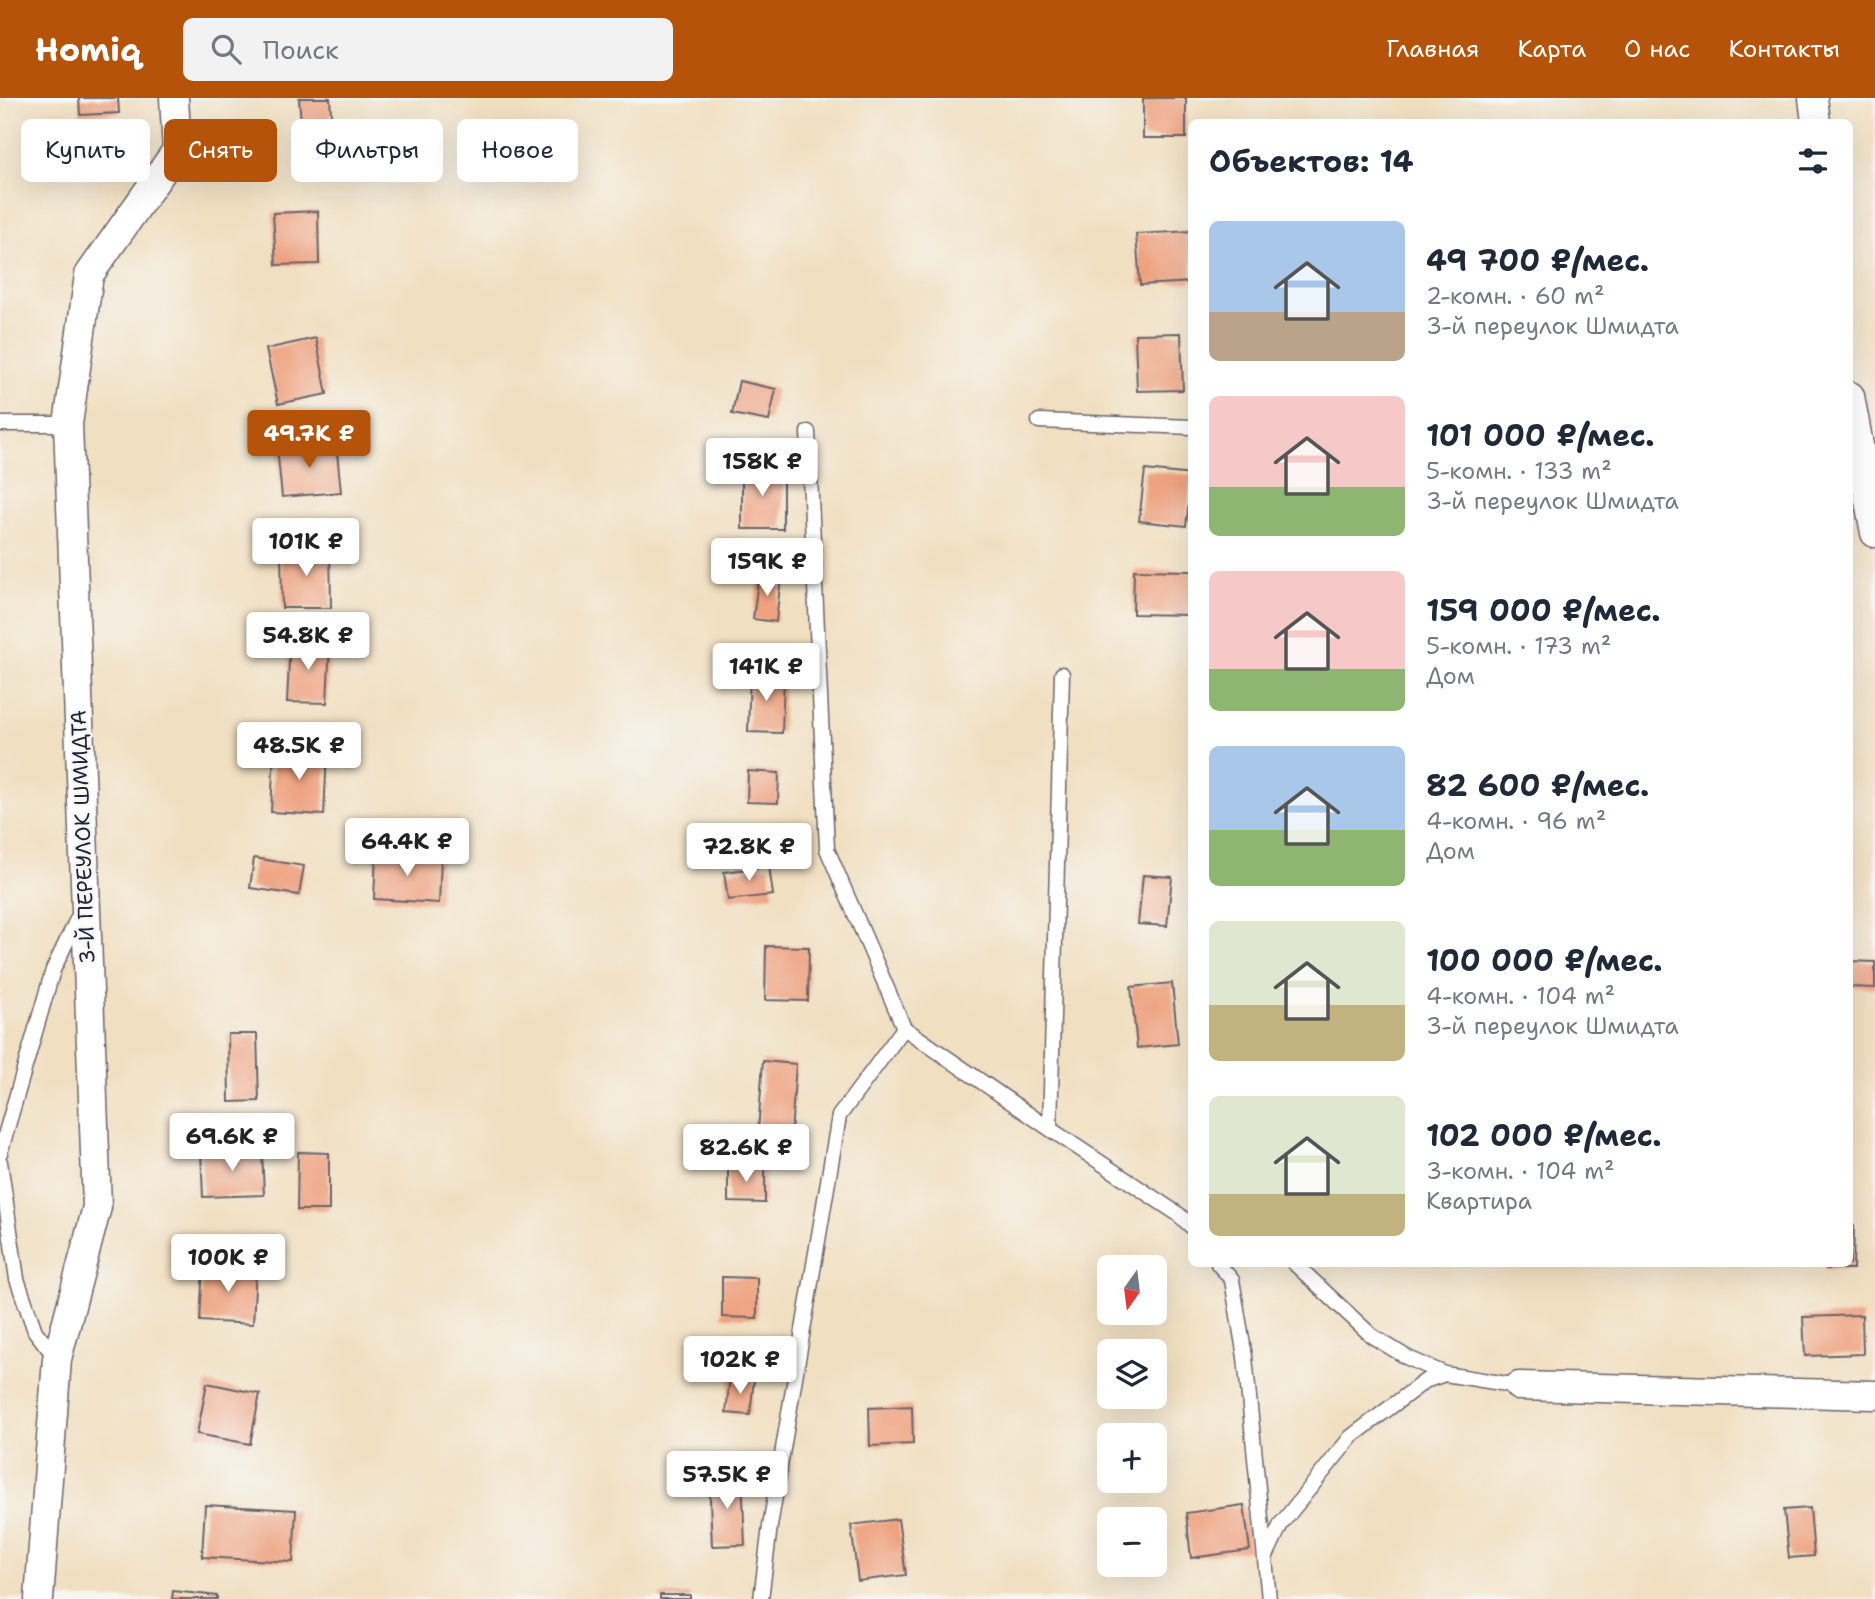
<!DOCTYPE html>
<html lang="ru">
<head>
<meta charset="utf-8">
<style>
  :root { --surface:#fff; --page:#f2f2f3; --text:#1f2937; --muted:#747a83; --accent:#b45309 }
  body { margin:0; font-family:"Shantell Sans",sans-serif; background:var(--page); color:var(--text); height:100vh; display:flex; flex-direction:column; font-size:26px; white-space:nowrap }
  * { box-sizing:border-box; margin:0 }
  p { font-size:23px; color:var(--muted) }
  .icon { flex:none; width:38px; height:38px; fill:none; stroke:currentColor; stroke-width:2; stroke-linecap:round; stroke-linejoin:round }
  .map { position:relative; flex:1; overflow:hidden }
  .panel { position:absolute; left:1188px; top:21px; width:665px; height:1148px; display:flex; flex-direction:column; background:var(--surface); border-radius:10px; box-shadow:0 7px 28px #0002 }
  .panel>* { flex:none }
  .banner { position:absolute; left:21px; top:21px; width:665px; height:63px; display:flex; gap:14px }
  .needle { width:46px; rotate:194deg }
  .buttons { position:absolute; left:1097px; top:1157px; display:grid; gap:14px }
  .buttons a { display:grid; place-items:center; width:70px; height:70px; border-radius:10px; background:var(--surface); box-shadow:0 7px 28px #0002; font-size:35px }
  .price { position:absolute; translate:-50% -60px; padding:0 16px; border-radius:7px; background:#fff; color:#222; font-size:23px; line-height:46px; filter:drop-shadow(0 2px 4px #0008) }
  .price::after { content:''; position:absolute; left:50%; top:42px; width:21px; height:16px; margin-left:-10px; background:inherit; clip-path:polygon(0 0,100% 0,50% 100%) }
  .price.on { background:var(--accent); color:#fff }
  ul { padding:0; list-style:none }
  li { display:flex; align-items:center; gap:21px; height:175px; padding:0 21px }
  li span { display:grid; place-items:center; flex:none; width:196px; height:140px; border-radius:10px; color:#555 }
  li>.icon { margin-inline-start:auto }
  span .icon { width:84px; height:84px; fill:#fffc; stroke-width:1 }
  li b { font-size:30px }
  h2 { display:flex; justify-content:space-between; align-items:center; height:84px; padding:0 21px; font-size:30px }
  .tag { padding:0 24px; border-radius:10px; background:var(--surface); box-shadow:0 7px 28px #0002; font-size:24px; line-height:63px }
  .tag.on { background:var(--accent); color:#fff }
  header { display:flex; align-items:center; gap:42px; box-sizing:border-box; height:98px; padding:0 35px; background:var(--accent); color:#fff }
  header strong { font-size:33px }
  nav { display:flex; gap:38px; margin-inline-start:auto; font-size:24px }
  .search { width:490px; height:63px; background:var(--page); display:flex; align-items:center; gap:18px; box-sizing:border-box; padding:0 24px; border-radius:10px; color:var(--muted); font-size:26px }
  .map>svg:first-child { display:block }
</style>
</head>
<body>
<header>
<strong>Homiq</strong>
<div class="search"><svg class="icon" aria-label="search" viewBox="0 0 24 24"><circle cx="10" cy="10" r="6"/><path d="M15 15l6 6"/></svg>Поиск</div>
<nav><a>Главная</a><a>Карта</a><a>О нас</a><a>Контакты</a></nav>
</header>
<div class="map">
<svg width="1875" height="1501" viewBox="0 0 1875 1501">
  <rect width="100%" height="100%" fill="#f6f6f2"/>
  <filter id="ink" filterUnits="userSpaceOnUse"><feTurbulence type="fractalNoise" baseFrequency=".0143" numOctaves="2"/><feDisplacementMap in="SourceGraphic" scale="14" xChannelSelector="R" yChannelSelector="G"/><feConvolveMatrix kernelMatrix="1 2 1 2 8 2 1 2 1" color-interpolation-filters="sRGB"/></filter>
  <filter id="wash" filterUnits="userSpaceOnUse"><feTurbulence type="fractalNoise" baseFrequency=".00686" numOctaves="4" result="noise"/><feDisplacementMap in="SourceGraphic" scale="28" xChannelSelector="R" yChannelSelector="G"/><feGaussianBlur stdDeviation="1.57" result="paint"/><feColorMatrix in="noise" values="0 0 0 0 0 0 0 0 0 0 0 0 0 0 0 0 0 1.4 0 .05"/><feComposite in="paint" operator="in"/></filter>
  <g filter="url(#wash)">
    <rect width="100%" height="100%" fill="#f1dfc1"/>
    <g id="blocks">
      <path fill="#eea280" d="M79,0H118L119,15L80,17Z
        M299,0H330L332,34L302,36Z
        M1143,0H1186V40H1143Z
        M318,113L319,166L276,167L273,115Z
        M1192,133V184L1140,187L1136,136Z
        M1181,235L1183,292L1137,293L1135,236Z
        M316,240L327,296L278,306L266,251Z
        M739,283L776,291L769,323L732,316Z
        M336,344L341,394L282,399L277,349Z
        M742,369H783V431H742Z
        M1145,372L1192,377L1186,428L1139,423Z
        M330,449L331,510H282L281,450Z
        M1134,472L1192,473V517L1133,516Z
        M759,475L781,478L776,524L753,521Z
        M290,542L330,544L327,605L287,604Z
        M750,575L784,577L782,635L748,634Z
        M274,651L327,654L324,717L271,714Z
        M748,673L779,675L778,705L747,704Z
        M376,756L441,760L439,805L374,801Z
        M254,760L304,768L299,797L250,790Z
        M769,768L773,797L728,802L724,774Z
        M1143,777L1172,779L1167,828L1138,826Z
        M766,848L809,849L808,903L765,902Z
        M1850,863L1875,864V890L1850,889Z
        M1172,885L1178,946L1137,950L1131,889Z
        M228,936H257L259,1003L229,1004Z
        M763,963L796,966L791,1036L758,1034Z
        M262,1052L264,1097L203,1099L201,1053Z
        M298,1054L329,1055V1112H297Z
        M728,1067L765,1068V1105L728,1104Z
        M1850,1126L1854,1127L1853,1171H1826L1827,1166H1850Z
        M203,1167L256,1170L253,1226L200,1223Z
        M722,1179L757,1180V1220L722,1219Z
        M1862,1217L1863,1256L1805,1258L1803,1219Z
        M730,1278L754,1281L750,1317L726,1315Z
        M207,1285L260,1296L250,1346L197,1336Z
        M912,1308L913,1346L870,1348L869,1310Z
        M742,1377L745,1447L712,1448L709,1379Z
        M205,1407L296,1412L293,1464L202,1459Z
        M1244,1407L1250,1452L1191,1460L1186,1415Z
        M1810,1410L1814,1458L1789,1460L1784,1412Z
        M898,1421L906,1477L858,1483L851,1427Z
        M173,1493L217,1498V1501H172Z
        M660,1497H690V1501H660Z"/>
    </g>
  </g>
  <g filter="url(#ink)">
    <use href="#blocks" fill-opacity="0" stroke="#6a646a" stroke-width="2"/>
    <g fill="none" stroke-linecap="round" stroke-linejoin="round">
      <g stroke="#6a646a" stroke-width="17">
        <path id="lane" d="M1039,323L1192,329
          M0,326H68
          M904,930L1050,1031L1178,1116L1192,1129
          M1050,1031L1062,576
          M0,1055L53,872L80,815
          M0,1064L17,1181L35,1233L56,1260
          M1218,1166L1232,1182L1245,1259L1269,1501
          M1295,1166L1372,1238L1408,1260L1445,1276L1519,1288
          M1266,1458L1281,1426L1351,1339L1425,1283L1445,1276
          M761,1501L770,1428L839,1018L904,930L827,751L808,334"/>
      </g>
      <g stroke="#6a646a" stroke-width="31">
        <path id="street" d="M1813,0L1816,24
          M1850,298L1875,435
          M1519,1288L1875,1297
          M39,1501L57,1261L97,1109L68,326L89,177L177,52L174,0"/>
      </g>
      <use href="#lane" stroke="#fff" stroke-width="14"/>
      <use href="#street" stroke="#fff" stroke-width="28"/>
    </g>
  </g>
  <g text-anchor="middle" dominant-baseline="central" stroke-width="5" stroke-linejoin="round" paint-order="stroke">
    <g font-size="21" fill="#22223b" stroke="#f6f6f2">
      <text transform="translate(83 739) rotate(-92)">3-Й ПЕРЕУЛОК ШМИДТА</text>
    </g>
  </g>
</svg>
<div class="buttons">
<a><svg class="needle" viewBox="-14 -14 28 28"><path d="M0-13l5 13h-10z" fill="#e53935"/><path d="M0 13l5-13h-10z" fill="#747a83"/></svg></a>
<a><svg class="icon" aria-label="layers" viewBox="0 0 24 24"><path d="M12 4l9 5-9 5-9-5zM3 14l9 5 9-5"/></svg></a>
<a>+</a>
<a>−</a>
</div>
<b class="price on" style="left:309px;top:372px">49.7K ₽</b>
<b class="price" style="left:762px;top:400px">158K ₽</b>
<b class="price" style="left:306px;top:480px">101K ₽</b>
<b class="price" style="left:767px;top:500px">159K ₽</b>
<b class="price" style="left:308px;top:574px">54.8K ₽</b>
<b class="price" style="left:766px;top:605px">141K ₽</b>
<b class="price" style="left:299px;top:684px">48.5K ₽</b>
<b class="price" style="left:407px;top:780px">64.4K ₽</b>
<b class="price" style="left:749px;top:785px">72.8K ₽</b>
<b class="price" style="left:232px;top:1075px">69.6K ₽</b>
<b class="price" style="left:746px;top:1086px">82.6K ₽</b>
<b class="price" style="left:228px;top:1196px">100K ₽</b>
<b class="price" style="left:740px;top:1298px">102K ₽</b>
<b class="price" style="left:727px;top:1413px">57.5K ₽</b>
<div class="banner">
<a class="tag">Купить</a>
<a class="tag on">Снять</a>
<a class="tag">Фильтры</a>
<a class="tag">Новое</a>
</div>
<section class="panel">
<h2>Объектов: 14<svg class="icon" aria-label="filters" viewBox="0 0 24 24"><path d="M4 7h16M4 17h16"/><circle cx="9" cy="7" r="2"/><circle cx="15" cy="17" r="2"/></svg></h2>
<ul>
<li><span style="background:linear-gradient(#a9c7e8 65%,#b9a48a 0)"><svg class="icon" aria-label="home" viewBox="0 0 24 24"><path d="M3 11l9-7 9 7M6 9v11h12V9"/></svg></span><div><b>49 700 ₽/мес.</b><p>2-комн. · 60 m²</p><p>3-й переулок Шмидта</p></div></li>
<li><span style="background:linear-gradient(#f6c9c9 65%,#8fb573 0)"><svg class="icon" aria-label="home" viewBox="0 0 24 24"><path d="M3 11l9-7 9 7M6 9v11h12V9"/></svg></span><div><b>101 000 ₽/мес.</b><p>5-комн. · 133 m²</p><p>3-й переулок Шмидта</p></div></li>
<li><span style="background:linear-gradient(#f6c9c9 70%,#8fb573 0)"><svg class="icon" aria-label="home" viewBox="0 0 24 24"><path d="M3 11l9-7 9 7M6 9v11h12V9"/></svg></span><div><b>159 000 ₽/мес.</b><p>5-комн. · 173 m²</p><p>Дом</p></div></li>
<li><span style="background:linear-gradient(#a9c7e8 60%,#8fb573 0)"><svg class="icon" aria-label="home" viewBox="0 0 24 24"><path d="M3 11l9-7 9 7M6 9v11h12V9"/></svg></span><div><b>82 600 ₽/мес.</b><p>4-комн. · 96 m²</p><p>Дом</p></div></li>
<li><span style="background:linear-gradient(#dfe7d0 60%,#c2b280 0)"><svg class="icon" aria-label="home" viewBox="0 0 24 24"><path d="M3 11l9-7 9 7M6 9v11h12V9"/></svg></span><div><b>100 000 ₽/мес.</b><p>4-комн. · 104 m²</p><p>3-й переулок Шмидта</p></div></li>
<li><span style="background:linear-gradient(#dfe7d0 70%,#c2b280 0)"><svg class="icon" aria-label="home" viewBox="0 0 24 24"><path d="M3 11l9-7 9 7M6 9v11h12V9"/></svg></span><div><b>102 000 ₽/мес.</b><p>3-комн. · 104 m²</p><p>Квартира</p></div></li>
</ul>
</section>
</div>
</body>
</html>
